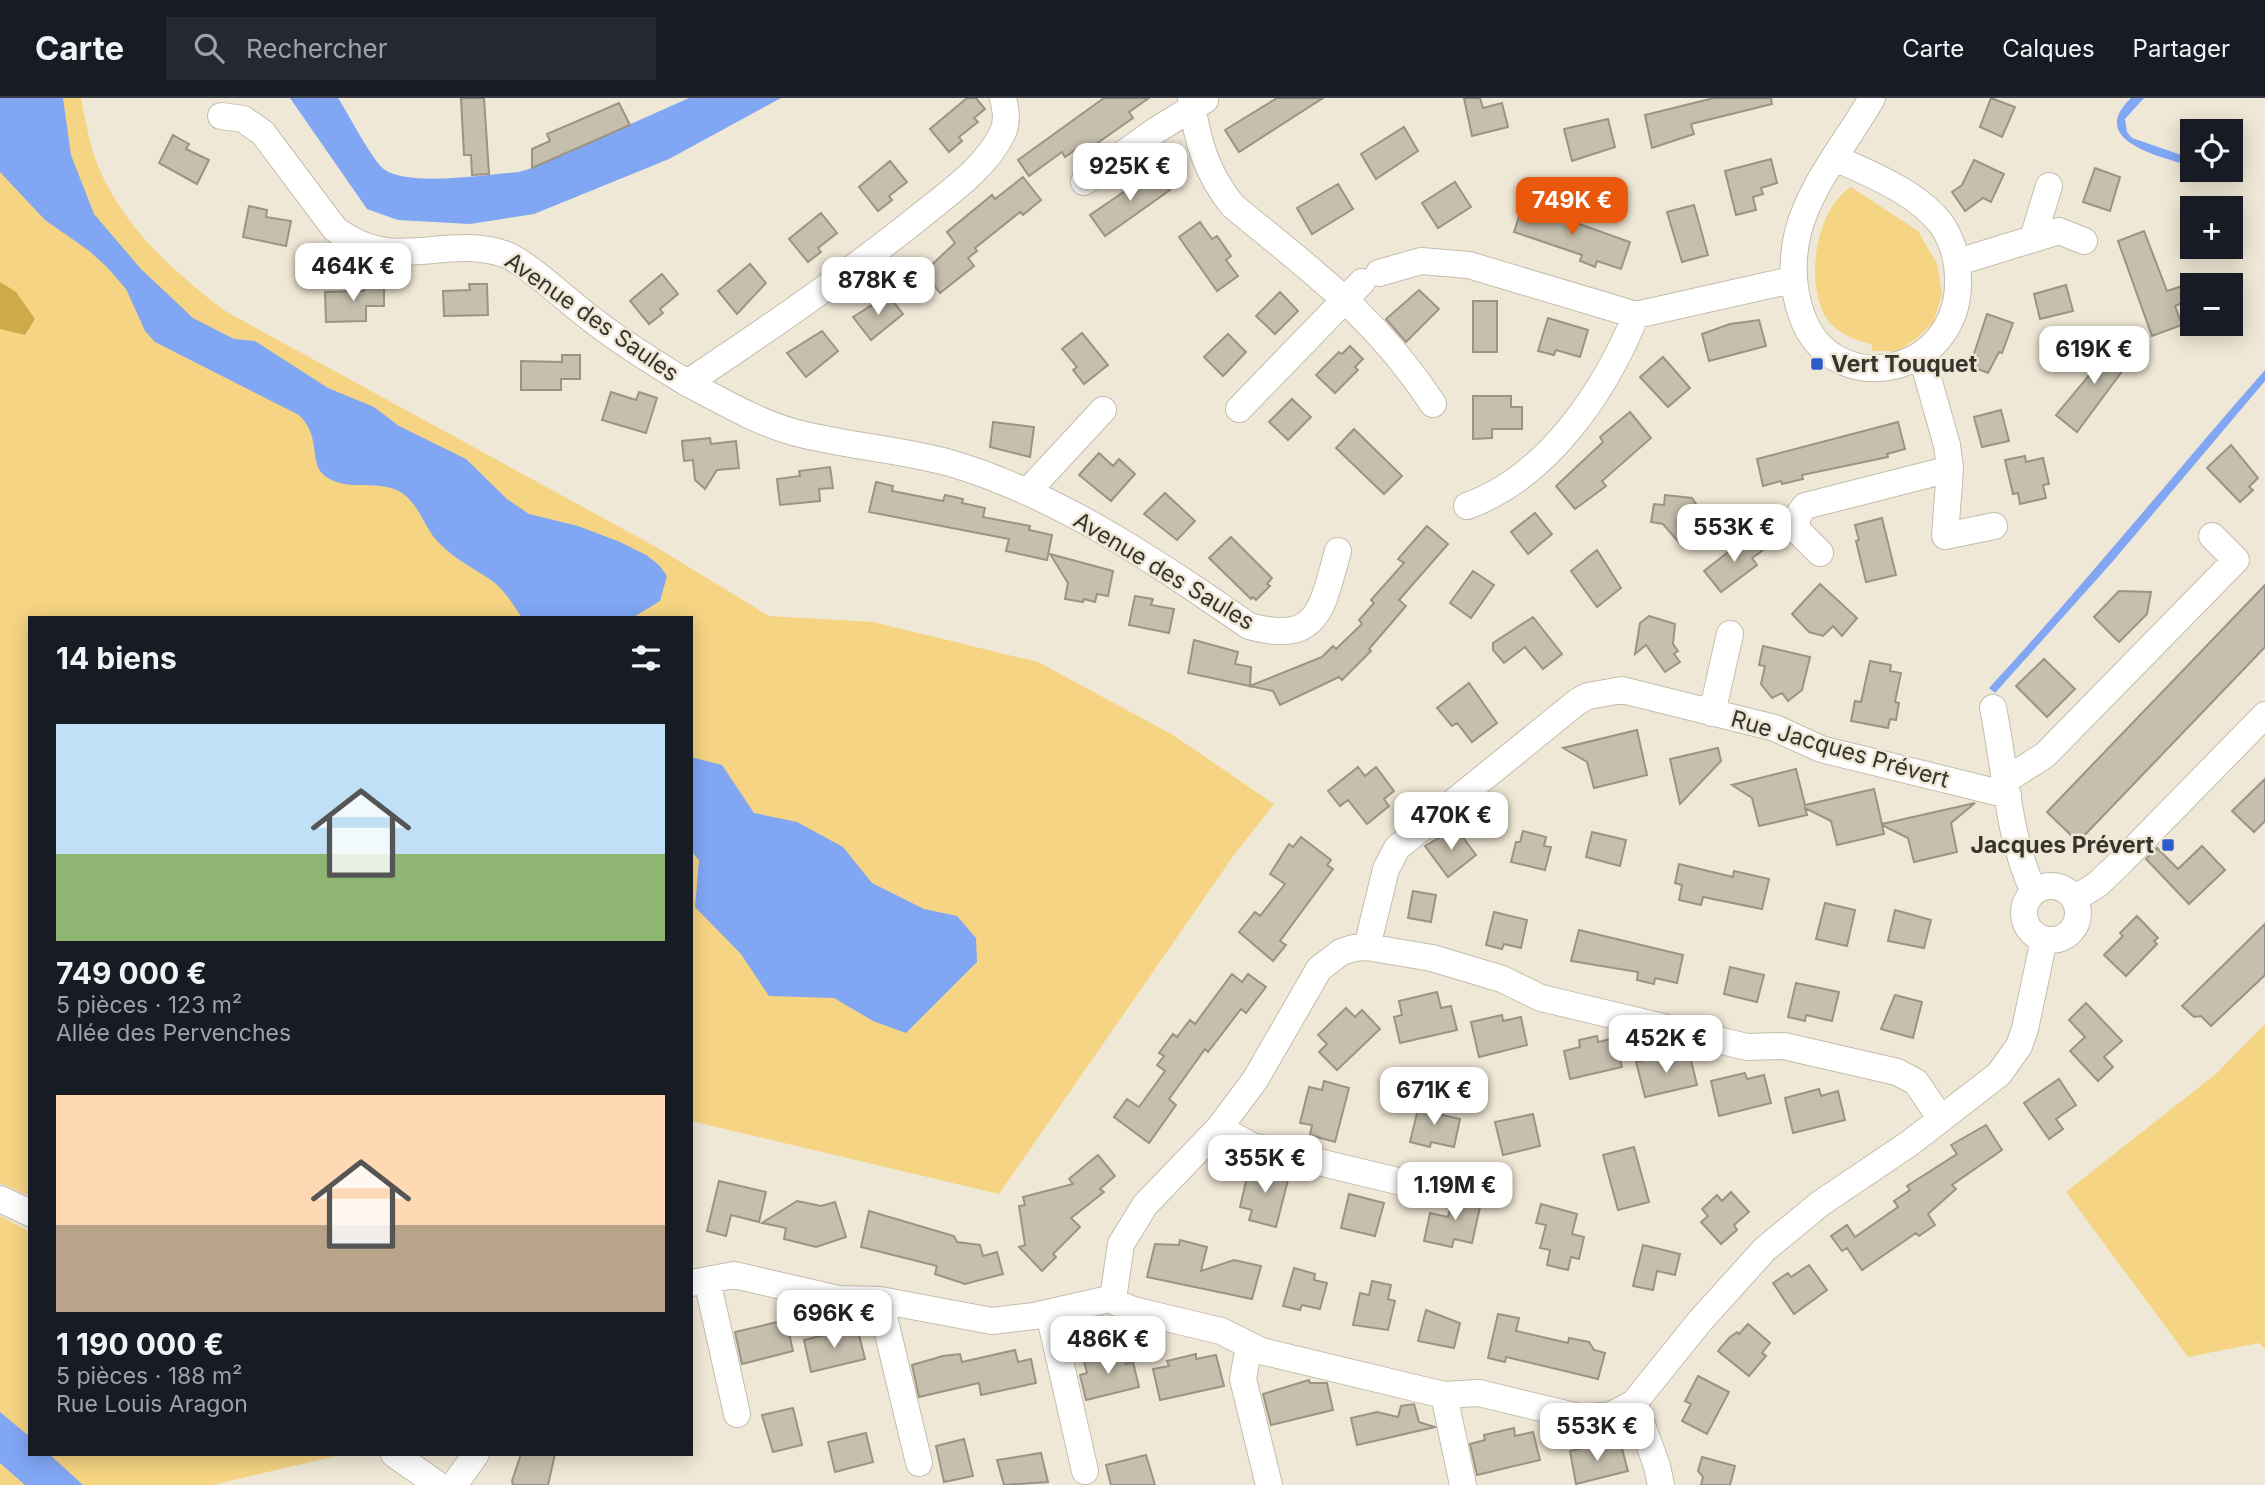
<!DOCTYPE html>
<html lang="fr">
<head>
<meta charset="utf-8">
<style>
  :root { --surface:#171b24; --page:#242831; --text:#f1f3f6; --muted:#9ea1a6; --line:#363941; --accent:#ea580c }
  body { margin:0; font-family:Inter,sans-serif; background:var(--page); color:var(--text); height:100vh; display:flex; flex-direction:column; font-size:26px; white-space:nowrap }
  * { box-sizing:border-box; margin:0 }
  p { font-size:23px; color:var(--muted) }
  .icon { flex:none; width:38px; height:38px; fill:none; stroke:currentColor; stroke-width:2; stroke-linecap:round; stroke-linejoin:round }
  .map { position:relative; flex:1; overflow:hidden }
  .panel { position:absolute; left:28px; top:518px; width:665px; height:840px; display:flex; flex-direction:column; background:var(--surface); border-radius:0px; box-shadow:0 4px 18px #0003 }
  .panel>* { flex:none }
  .fabs { position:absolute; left:2180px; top:21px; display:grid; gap:14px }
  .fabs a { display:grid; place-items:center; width:63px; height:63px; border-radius:0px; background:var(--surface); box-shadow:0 4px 18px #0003; font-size:35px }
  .price { position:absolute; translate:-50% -60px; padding:0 16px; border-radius:14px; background:#fff; color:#222; font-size:23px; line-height:46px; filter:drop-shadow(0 2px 4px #0008) }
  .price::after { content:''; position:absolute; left:50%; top:42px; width:21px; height:16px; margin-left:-10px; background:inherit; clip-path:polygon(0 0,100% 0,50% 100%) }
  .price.selected { background:var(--accent); color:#fff }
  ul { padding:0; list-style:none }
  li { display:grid; align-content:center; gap:14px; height:371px; padding:0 28px }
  li span { display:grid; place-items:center; height:217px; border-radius:0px; color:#555 }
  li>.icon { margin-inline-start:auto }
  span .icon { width:126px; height:126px; fill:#fffc; stroke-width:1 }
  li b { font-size:30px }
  h2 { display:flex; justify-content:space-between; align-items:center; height:84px; padding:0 28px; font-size:30px }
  header { display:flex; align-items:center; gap:42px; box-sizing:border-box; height:98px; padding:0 35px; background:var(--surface); border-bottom:2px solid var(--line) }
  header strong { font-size:33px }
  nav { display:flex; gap:38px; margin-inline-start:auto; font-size:24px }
  .search { width:490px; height:63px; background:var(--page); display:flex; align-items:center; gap:18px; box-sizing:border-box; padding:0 24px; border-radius:0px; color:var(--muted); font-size:26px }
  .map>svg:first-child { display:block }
</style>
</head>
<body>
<header>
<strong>Carte</strong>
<div class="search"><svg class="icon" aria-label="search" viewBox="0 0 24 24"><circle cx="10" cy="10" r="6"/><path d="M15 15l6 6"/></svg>Rechercher</div>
<nav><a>Carte</a><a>Calques</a><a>Partager</a></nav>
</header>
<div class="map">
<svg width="2265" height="1387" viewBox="0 0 2265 1387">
  <rect width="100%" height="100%" fill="#f0e8d6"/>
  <path fill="#f5d483" d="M0,0H81C86,22 89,47 98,68C124,130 173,173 225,213L656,449L769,518L873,524L1038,564L1173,637L1274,706L1234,757L999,1096L691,1023V520H30V1098L0,1085Z
    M1851,89L1918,133L1937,166L1942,196L1933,225L1916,241L1897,253H1873L1871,246C1857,242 1843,238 1832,227C1802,196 1814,111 1851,89Z
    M2265,926V1251L2259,1245L2188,1259L2066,1094L2217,975Z
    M0,1118L30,1134V1356H345L212,1387H0Z"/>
  <path fill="#cfaa49" d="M0,184L16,194L35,221L25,237L0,231Z"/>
  <path fill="#80a6f4" d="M0,0H63L71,57L94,116L141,171L193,220L234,241L255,243L328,290L374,309L399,328L466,361L507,401L529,416L578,428L620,444L646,457L659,467L667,478L660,503L632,520H522C512,505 503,489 488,480C468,467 448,457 433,438C423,424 417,405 402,395C380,380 347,395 325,378C308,365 322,339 299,317L155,244L145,233L126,191L107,169L88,152L45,122L0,74Z
    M290,0H338C348,15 373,64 385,72C411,89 488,76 519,74L532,70L689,0H781L669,61L534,116L470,126L398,122L367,111Z
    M2131,0H2144L2125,21L2127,34L2132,40L2193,61V69C2164,59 2085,44 2131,0Z
    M2265,272V283L2114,462L1995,595L1989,590C2084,487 2172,378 2265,272Z
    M691,659L722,667L754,715L797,724L843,749L872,785L924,811L957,818L976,840L977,864L906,935L873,923L834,900L769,898L741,856L695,809L699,762L691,753Z
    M0,1314L30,1339V1356H49L83,1387H25L0,1365Z"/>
  <path fill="#c6bfad" stroke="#9b9483" stroke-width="2" d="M461,0H484L489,76L472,77L471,57H464Z
    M967,0H976L985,11L974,20L978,24L959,39L962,43L949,54L930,31Z
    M1104,0H1149L1129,14L1133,20L1086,53L1082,47L1065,59L1062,54L1029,78L1018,62Z
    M1277,0H1323L1239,54L1225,32Z
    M1464,0H1480L1483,10L1502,5L1508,29L1472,38Z
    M1714,0H1771L1772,6L1691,26L1694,36L1652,50L1645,17Z
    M1991,0L2015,9L2002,39L1980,29Z
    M619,5L630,27L532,70V51L550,43L547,36Z
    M1608,21L1615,49L1572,63L1564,31Z
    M1404,29L1418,53L1376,81L1361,56Z
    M173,37L189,46L186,51L209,62L197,86L159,65Z
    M1771,61L1777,85L1761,90L1763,96L1753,99L1756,112L1736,117L1725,73Z
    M1974,62L2004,76L1991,104L1983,100L1965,113L1952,94L1962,87Z
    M890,63L907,84L889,98L892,102L878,113L859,89Z
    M2095,70L2120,79L2110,113L2083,104Z
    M1156,72L1170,92L1105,138L1090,117Z
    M1023,79L1041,102L1023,117L1020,114L975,150L977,153L968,160L974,168L940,195L924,174L955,145L947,134L992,97L995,101Z
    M1455,84L1471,109L1438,130L1422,105Z
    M1338,86L1353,111L1312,136L1297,110Z
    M1523,106L1630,144L1621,171L1597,163L1595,169L1580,163L1582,157L1514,134Z
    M1694,107L1708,157L1682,164L1667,114Z
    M249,108L267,112L266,119L291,123L286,148L243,139Z
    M821,115L837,135L818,150L821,154L808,164L789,141Z
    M1200,124L1212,141L1217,138L1231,158L1226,162L1238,178L1217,193L1179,139Z
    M2144,133L2167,193L2188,186L2193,200L2175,208L2182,227L2152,238L2118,143Z
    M750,166L766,185L737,216L718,193Z
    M662,176L678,196L660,211L663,215L649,226L630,203Z
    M364,185H384V208H366V223L326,224L325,194L364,193Z
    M469,186H487L488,217L444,218L443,193L470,192Z
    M2066,187L2073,213L2040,221L2034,196Z
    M1419,192L1439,211L1406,244L1386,221Z
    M1280,194L1298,213L1275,236L1256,218Z
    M888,197L903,216L871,242L853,219Z
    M1473,203H1497V254H1473Z
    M1987,216L2013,225L2002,255L1999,254L1988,275L1970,268Z
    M1548,220L1588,232L1580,259L1556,252L1554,257L1538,253Z
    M1759,222L1766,248L1709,263L1702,236L1730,226Z
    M822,233L838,253L806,279L787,255Z
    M1082,235L1108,267L1084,286L1073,272L1077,269L1062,251Z
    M1228,236L1246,254L1223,278L1204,259Z
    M2112,244L2132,260L2077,334L2056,317L2092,274L2084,268L2095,255L2100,259Z
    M1350,248L1363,261L1355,269L1358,272L1335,295L1316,277L1339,254L1342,256Z
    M562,257H580V281H561V292H521V263L562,264Z
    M1663,259L1690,290L1668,309L1640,279Z
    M611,294L636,302L639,294L657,300L646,335L602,322Z
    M1473,298H1511V309H1522V331H1492V340L1473,341Z
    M1292,301L1311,319L1288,342L1269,324Z
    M2001,312L2009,343L1982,349L1974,319Z
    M1630,314L1651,340L1602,383L1606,388L1575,411L1556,388L1603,344L1600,339Z
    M993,324L1034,329L1030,359L990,349Z
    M1898,324L1905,351L1887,356L1888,359L1802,377L1803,381L1782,386L1781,383L1763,388L1757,361Z
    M1354,331L1402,378L1384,396L1336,350Z
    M710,340L711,346L736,343L739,370L717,372L705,391L695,382L693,362L684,363L682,343Z
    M2231,347L2258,380L2249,389L2253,392L2240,404L2207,370Z
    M1099,355L1113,368L1119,361L1135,376L1111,403L1079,377Z
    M2025,358L2026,364L2043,360L2049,386L2043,387L2046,400L2020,406L2018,395L2013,396L2005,362Z
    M830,369L833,390L819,391L820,403L780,407L777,381L800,378L799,373Z
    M876,384L893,388L892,393L943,403L945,397L963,401L962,405L985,410L983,419L1030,428L1029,432L1052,437L1047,462L1006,453L1009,441L869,414Z
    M1165,395L1195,423L1177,442L1144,416Z
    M1665,397L1692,400L1710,427L1683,449L1663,426L1651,424L1654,406L1664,407Z
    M1535,415L1552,436L1528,456L1511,434Z
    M1882,420L1896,477L1866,484L1856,443L1859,442L1855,427Z
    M1427,428L1448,446L1399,502L1406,508L1369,551L1371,553L1342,582L1339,579L1280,607L1273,593L1188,575L1194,542L1238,554L1235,566L1251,569L1250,588L1322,559L1333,548L1336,551L1362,526L1359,522L1374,505L1371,502L1404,465L1398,461Z
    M1750,437L1762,453L1752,460L1757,467L1721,494L1704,473Z
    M1231,439L1272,480L1267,486L1270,488L1256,502L1253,499L1251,501L1209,460Z
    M1597,452L1621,490L1597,509L1571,473Z
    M1050,456L1113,473L1108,498L1097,496L1095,504L1084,501L1083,504L1065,501L1068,485Z
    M1473,473L1494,487L1471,520L1450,505Z
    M1820,486L1857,520L1842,538L1833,528L1823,538L1809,534L1792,516Z
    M2265,487V549L2078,744L2047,714Z
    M2119,493L2151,494L2147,516L2119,544L2094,519Z
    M1135,498L1153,501L1151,507L1174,511L1169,535L1129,527Z
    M1649,518L1675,526L1673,546L1678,553L1674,556L1680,564L1665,574L1646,547L1635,556L1640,525Z
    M1533,519L1562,556L1543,571L1525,549L1504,565L1493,552V545Z
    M1763,548L1810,559L1802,592L1788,603L1782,595L1772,600L1761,586L1765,568L1759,567Z
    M2044,561L2075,591L2047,619L2016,588Z
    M1870,563L1891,567L1890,573L1901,575L1895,604L1899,605L1896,622L1890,621L1888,630L1851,623L1855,603L1861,604Z
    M1469,585L1497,625L1472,644L1457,625L1452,628L1437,610Z
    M1637,632L1647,677L1594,690L1587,664L1563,650Z
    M1718,650L1721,663L1680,706L1670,661Z
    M1358,669L1365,678L1376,669L1394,693L1384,701L1389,708L1367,726L1348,702L1340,708L1328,693Z
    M1796,671L1805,707L1874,691L1882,726L1975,705L1951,725L1957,754L1914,764L1908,740L1882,727L1884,736L1837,747L1831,723L1805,710L1807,717L1759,728L1752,700L1732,687Z
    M2265,681V723L2254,734L2232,713Z
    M1456,730L1476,757L1448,779L1425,748Z
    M1523,733L1546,739L1544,748L1551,749L1545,772L1511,764L1516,744H1520Z
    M1592,734L1626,742L1620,768L1586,759Z
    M1301,739L1331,762L1327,767L1333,771L1280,843L1286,847L1273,863L1239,834L1255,814L1260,818L1285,786L1270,776L1289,746L1293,749Z
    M2202,748L2225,772L2189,806L2146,761L2157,750L2178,771Z
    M1679,766L1733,779L1734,773L1769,781L1762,811L1703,799L1701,807L1679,802L1682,787L1675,785Z
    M1413,793L1436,797L1431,824L1408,820Z
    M1825,805L1855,812L1847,848L1816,841Z
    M1895,812L1931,822L1924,850L1888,843Z
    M1494,814L1527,822L1521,850L1504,846L1502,851L1486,847Z
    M2137,818L2158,840L2154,843L2157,846L2126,878L2104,857L2123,838L2120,835Z
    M2265,826V877L2211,928L2201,918L2194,919L2182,908Z
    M1579,832L1683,857L1677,885L1655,880L1654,886L1637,882L1638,874L1571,863Z
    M1730,869L1764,877L1757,904L1724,896Z
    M1232,876L1242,884L1248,876L1266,889L1246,915L1241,911L1208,954L1205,951L1169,1001L1176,1007L1149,1045L1114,1019L1127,1001L1139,1009L1165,973L1157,967L1164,958L1159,955L1173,936L1177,939L1190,922L1195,926Z
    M1796,885L1839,894L1832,923L1806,917L1805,923L1788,919Z
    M1437,894L1441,910L1451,908L1457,932L1400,945L1394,919L1402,917L1399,903Z
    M1895,897L1922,904L1913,940L1881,931Z
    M2086,905L2122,943L2104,959L2113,969L2098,983L2070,953L2085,939L2069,922Z
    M1346,910L1355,919L1362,912L1380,931L1337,972L1319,954L1327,946L1318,937Z
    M1502,917L1503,923L1521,919L1527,947L1479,959L1471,924Z
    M1597,938L1598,944L1615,940L1622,969L1570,981L1564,953L1580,949L1579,942Z
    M1671,956L1672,962L1690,958L1697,987L1645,999L1636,964Z
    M1745,975L1747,981L1764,977L1771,1005L1719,1018L1711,983Z
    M2059,981L2076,1007L2056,1021L2063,1031L2049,1041L2024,1005Z
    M1324,983L1349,990L1335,1044L1310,1037L1312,1027L1300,1025L1309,989L1322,992Z
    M1819,991L1821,998L1838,993L1845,1022L1793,1035L1785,1000Z
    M1420,1003L1440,1007L1438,1016L1460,1021L1454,1049L1431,1044L1430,1049L1410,1044Z
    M1533,1016L1540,1048L1503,1057L1495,1024Z
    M1986,1027L2002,1052L1952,1087L1956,1091L1928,1116L1935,1127L1919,1138L1916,1135L1862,1172L1847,1150L1842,1153L1831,1138L1847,1127L1855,1139L1898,1109L1894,1103L1910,1092L1907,1088L1957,1056L1951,1047Z
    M1634,1049L1649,1104L1618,1112L1603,1057Z
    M1098,1057L1115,1078L1100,1091L1104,1094L1071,1120L1080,1129L1053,1156L1056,1159L1042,1173L1019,1149L1025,1147L1019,1108L1025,1107L1023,1099L1073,1086L1069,1081Z
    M1263,1067L1290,1074L1276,1129L1249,1122L1252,1112L1240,1109L1248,1075L1260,1078Z
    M719,1083L766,1094L759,1124L731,1117L726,1138L707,1133Z
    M1454,1094L1482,1100L1472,1145L1454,1141L1452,1149L1424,1143L1430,1115L1448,1119Z
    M1731,1094L1749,1114L1734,1127L1737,1132L1721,1146L1701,1124L1708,1118L1702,1111L1717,1097L1722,1103Z
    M1349,1096L1384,1105L1375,1138L1341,1130Z
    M797,1103L821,1108L835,1104L846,1139L816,1149L784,1141L786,1130L762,1125Z
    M1541,1106L1577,1116L1572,1136L1584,1139L1579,1161L1571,1159L1568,1172L1547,1167L1550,1152L1540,1150L1546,1127L1536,1125Z
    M869,1113L954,1138L957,1144L980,1147L983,1158L997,1154L1003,1176L965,1186L935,1176L937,1168L861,1149Z
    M1180,1142L1207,1149L1201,1173L1234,1162L1261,1168L1252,1201L1147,1179L1155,1146L1179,1147Z
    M1643,1147L1680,1156L1675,1177L1657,1173L1653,1192L1633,1188Z
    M1809,1167L1827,1192L1794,1216L1773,1185L1788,1175L1791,1179Z
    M1294,1170L1315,1176L1314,1182L1327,1185L1320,1211L1302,1207L1300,1212L1283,1208Z
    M1372,1183L1391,1187L1388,1201L1395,1203L1388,1232L1353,1227L1360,1195L1369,1197Z
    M1426,1212L1460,1225L1454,1250L1418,1243Z
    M1498,1216L1519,1220L1516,1233L1568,1245L1569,1240L1589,1244L1594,1252L1605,1255L1598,1281L1506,1259L1505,1264L1488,1260Z
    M786,1222L793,1253L742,1266L735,1234Z
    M1748,1226L1770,1245L1762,1255L1766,1258L1749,1278L1718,1253L1729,1240L1737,1234L1739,1236Z
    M857,1229L865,1261L811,1274L804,1242Z
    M1015,1252L1018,1264L1031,1261L1036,1285L981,1297L979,1285L919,1299L912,1267L943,1258L960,1256L962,1264Z
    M1123,1254L1126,1266L1133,1264L1139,1289L1086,1302L1080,1277L1087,1275L1084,1263Z
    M1196,1256V1261L1216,1257L1224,1288L1160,1302L1153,1271L1169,1268L1167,1263Z
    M1698,1278L1729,1294L1707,1336L1682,1323L1691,1306L1685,1303Z
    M1309,1282L1310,1285H1327L1333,1312L1271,1327L1263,1296Z
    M1414,1306L1419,1324L1435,1329L1357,1347L1351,1320L1377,1314L1398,1319L1401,1308Z
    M793,1310L802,1347L773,1354L762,1317Z
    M1514,1330L1515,1338L1533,1334L1540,1362L1477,1377L1470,1346L1485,1342L1484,1337Z
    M866,1335L873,1364L835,1374L828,1344Z
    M964,1341L973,1378L944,1384L936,1348Z
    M1601,1346L1602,1351L1621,1347L1628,1373L1576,1386L1570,1353Z
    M1041,1355L1048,1384L1004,1387L997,1362Z
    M521,1356H555L548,1387H513L512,1383Z
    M1146,1357L1155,1387H1111L1106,1367Z
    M1702,1359L1735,1368L1730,1387H1701L1703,1379L1698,1373Z"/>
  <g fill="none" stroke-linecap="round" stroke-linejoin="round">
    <g stroke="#c4bdac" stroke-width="28">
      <path id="minor" d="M1191,0C1197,42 1206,75 1233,108C1313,174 1375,218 1433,306
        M221,18L243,21L263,35L335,131C395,177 443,136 504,156C523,161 574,209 594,223C623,246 655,265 687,285C768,231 847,177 923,116C950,94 986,69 1002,36C1008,24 1006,13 1003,0
        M1835,60C1870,76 1917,94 1942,127C1953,144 1958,162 1958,182C1960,278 1833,304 1802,218C1792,190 1791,163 1798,134C1811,85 1847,44 1872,0
        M1084,84L1155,33L1205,2
        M2033,140L2049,88
        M1958,164L2059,133L2084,143
        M1379,175L1421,163L1469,167L1636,217L1792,182
        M1922,259L1947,347L1950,371L1945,438L1994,428
        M687,285C722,303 755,323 793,334C845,348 899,351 950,365C1059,397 1156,464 1249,528C1320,548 1322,508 1338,453
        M1239,311L1362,184
        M1027,394L1103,312
        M1467,408C1548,379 1605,293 1636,217
        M1820,455L1797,432V419L1805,408L1950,371
        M1993,610C2006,672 2007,737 2034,794
        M1712,615L1730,536
        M2006,682L2045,657L2236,462L2212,438
        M2024 815a27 27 0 1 1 54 0a27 27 0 1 1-54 0Z
        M2074,801L2098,786L2123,762L2265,617
        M1367,849L1386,771L1397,750L1577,604L1588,598L1622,592L1775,630L1821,651L2008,697
        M1219,1030L1252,1048L1410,1086
        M0,1101L30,1115
        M707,1182L737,1316
        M691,1185L734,1177L838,1201L880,1202L992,1223L1034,1218L1109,1201L1133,1212L1221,1233L1261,1253L1444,1297L1479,1295L1583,1320L1611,1317L1634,1305L1700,1223L1765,1151L1821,1105L1910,1045L1999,976L2019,948L2025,931L2044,841
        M1109,1201L1114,1194L1121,1146L1145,1107L1219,1030L1255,982L1319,871L1341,854L1354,850L1367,849L1432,860L1502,881L1541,900L1747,949L1784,948L1897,974L1916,984L1941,1021
        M880,1202L919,1365
        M1049,1215L1085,1373
        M1249,1247L1243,1281L1269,1387
        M1444,1297L1463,1387
        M1634,1305L1657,1368L1661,1387
        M394,1356L438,1387
        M454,1387L476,1356"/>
    </g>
    <use href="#minor" stroke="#fff" stroke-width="26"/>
  </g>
  <g fill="#2c5cca" stroke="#f0e8d6" stroke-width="2.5">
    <rect x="1810" y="259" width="14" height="14" rx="3.5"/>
    <rect x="2161" y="740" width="14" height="14" rx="3.5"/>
  </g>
  <g text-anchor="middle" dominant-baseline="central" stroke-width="5" stroke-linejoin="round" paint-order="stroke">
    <g font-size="23" fill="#38352e" stroke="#f0e8d6">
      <text transform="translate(592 219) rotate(35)">Avenue des Saules</text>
      <text transform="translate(1164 473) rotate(31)">Avenue des Saules</text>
      <text transform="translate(1840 651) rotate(16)">Rue Jacques Prévert</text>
    </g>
    <g font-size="23" font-weight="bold" fill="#38352e" stroke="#f0e8d6" text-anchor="start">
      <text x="1831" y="266">Vert Touquet</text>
      <text x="2154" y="747" text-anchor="end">Jacques Prévert</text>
    </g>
  </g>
</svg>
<div class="fabs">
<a><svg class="icon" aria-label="locate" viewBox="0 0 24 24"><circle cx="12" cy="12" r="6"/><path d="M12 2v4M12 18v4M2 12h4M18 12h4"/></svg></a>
<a>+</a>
<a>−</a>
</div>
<b class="price" style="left:1130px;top:105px">925K €</b>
<b class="price selected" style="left:1572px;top:139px">749K €</b>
<b class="price" style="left:353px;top:205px">464K €</b>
<b class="price" style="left:878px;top:219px">878K €</b>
<b class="price" style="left:2094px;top:288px">619K €</b>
<b class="price" style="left:1734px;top:466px">553K €</b>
<b class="price" style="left:1451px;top:754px">470K €</b>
<b class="price" style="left:1666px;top:977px">452K €</b>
<b class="price" style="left:1434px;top:1029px">671K €</b>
<b class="price" style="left:1265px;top:1097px">355K €</b>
<b class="price" style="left:1455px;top:1124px">1.19M €</b>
<b class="price" style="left:834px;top:1252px">696K €</b>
<b class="price" style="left:1108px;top:1278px">486K €</b>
<b class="price" style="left:1597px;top:1365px">553K €</b>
<section class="panel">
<h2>14 biens<svg class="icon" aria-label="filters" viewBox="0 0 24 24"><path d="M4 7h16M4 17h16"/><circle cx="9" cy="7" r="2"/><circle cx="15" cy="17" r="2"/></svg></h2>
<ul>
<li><span style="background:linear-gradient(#bfe0f5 60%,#8fb573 0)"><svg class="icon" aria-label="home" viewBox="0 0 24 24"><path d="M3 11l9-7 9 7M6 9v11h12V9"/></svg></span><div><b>749 000 €</b><p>5 pièces · 123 m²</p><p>Allée des Pervenches</p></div></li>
<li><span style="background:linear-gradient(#ffd9b3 60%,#b9a48a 0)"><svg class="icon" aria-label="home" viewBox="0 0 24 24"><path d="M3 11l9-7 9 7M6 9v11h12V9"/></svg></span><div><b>1 190 000 €</b><p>5 pièces · 188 m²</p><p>Rue Louis Aragon</p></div></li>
</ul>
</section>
</div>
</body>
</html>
